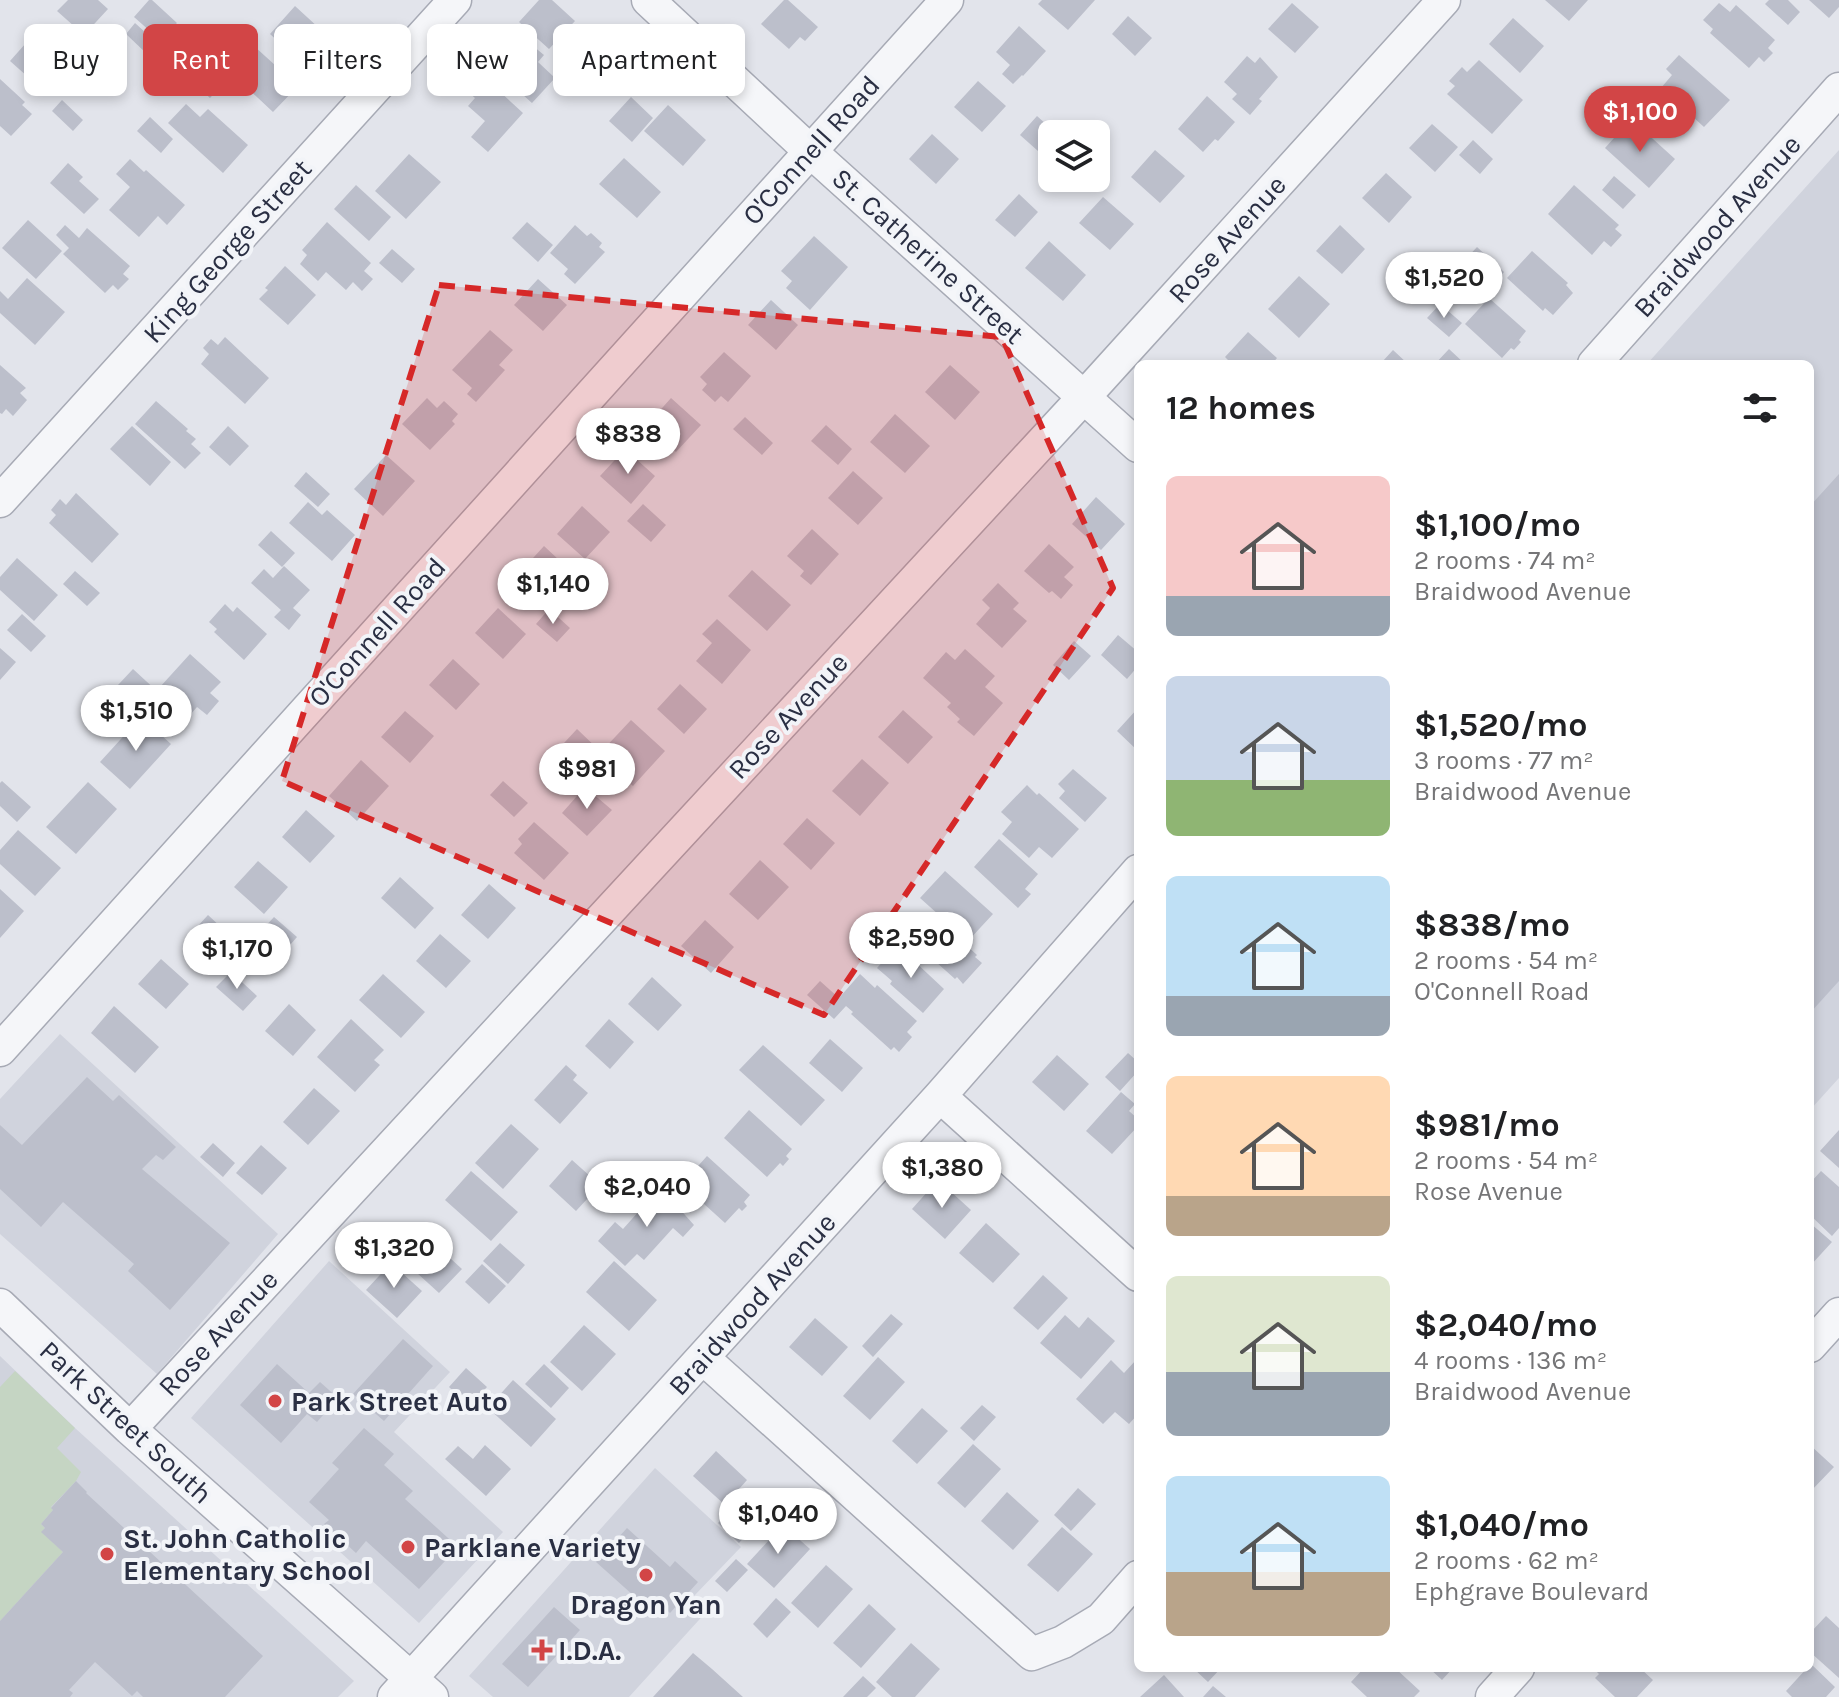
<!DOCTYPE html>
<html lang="en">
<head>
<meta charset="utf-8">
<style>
  :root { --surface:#fff; --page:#f2f2f2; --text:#202124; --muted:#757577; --accent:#d24546 }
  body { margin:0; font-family:Karla,sans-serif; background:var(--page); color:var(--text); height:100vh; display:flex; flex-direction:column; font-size:30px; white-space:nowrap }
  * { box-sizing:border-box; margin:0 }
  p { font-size:26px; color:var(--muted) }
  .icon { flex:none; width:44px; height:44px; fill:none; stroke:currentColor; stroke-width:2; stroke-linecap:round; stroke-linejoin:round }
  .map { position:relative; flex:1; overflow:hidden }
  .drawer { position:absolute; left:1134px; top:360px; width:680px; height:1312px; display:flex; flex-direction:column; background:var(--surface); border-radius:12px; box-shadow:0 4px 12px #0003 }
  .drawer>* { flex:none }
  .hud { position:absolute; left:24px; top:24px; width:760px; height:72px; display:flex; gap:16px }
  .buttons { position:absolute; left:1038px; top:120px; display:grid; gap:16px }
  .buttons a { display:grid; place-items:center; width:72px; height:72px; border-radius:12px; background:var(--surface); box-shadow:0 4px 12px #0003; font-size:40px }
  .price { position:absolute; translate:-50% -68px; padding:0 18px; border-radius:28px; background:#fff; color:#222; font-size:26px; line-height:52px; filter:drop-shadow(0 2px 4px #0008) }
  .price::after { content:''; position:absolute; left:50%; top:48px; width:24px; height:18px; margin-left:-12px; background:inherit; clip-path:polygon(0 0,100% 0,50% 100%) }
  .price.current { background:var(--accent); color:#fff }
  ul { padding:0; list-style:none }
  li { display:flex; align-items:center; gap:24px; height:200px; padding:0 32px }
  li span { display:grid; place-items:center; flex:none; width:224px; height:160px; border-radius:12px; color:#555 }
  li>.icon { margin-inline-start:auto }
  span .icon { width:96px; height:96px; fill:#fffc; stroke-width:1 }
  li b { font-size:34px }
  h2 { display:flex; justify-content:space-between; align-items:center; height:96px; padding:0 32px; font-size:34px }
  .pill { padding:0 28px; border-radius:12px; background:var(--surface); box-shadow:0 4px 12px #0003; font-size:28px; line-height:72px }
  .pill.current { background:var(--accent); color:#fff }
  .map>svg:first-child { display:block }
</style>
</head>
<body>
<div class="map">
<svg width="1839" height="1697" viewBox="0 0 1839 1697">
  <rect width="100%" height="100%" fill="#e2e4eb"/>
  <path fill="#d0d3dd" d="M1839,150V1078L1810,1110V364H1647Z
    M60,1034L278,1234L157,1374L0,1234V1099Z
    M329,1261L450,1372L394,1432L503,1532L419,1623L191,1418Z
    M0,1356L75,1428L354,1681L338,1697H0Z
    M655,1468L741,1547L694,1596L708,1610L629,1697H493L469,1676Z"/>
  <path fill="#c5d5c3" d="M15,1371L75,1428L57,1448L81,1472L76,1481L51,1507L53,1510L41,1524L45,1528L42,1532L63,1552L0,1621V1387Z"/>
  <path fill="#bcbfcb" d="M68,0H98L108,9L84,35L57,11Z
    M149,0H152L177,23L160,40L134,17Z
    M539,0H552L575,21L549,49L519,22Z
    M784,0H788L818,27L805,41L800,37L789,49L761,24Z
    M1042,0H1095L1068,30L1038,4Z
    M1545,0H1588L1569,21Z
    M1769,0H1788L1800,12L1788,25L1765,4Z
    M1809,0H1839V7L1829,18Z
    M1292,3L1319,27L1295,53L1268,29Z
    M1719,3L1730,12L1736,5L1775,40L1768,48L1773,53L1764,62L1759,57L1749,68L1710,33L1713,29L1703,20Z
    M295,6L332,40L307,68L270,34Z
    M1128,16L1152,38L1135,56L1112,34Z
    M1513,18L1544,46L1520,73L1489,44Z
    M135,23L157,43L147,54L126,34Z
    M1019,26L1046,51L1023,76L1022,75L1013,84L1002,74L1010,65L996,52Z
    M34,34L71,68L62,78L60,76L51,85L43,78L37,85L10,61Z
    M516,42L527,53L533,46L544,55L538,62L555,78L532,103L493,68L500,60L495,56L505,45L509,49Z
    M254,46L298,86L273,112L243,84L249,77L236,66Z
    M1679,55L1730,100L1704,127L1661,88L1672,75L1666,69Z
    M212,56L232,74L210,98L190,80Z
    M1247,56L1255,63L1260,57L1278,77L1259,99L1262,101L1250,115L1232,99L1237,94L1224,82Z
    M1479,60L1523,100L1492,134L1447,94L1455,86L1449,81L1462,67L1467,72Z
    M483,76L523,113L488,152L471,137L485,121L468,106L475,98L468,92Z
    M0,79L25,102L22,105L32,114L11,136L0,126Z
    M978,81L1006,106L982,132L954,107Z
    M1661,90L1688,115L1672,133L1646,108Z
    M1207,96L1235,122L1218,141L1215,139L1203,152L1178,129Z
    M631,97L653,118L632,142L609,121Z
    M62,100L83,120L73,131L52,111Z
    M186,104L200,117L208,109L248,145L223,173L168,123Z
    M668,105L706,140L683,166L644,131Z
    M1037,116L1057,134H1052V153L1047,159L1020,135Z
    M150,117L173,139L161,153L137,131Z
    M1631,119L1675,159L1649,188L1605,148Z
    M1432,124L1458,147L1435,172L1409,148Z
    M932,134L959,159L936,184L909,159Z
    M1473,140L1493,159L1480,174L1459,155Z
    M1155,150L1185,176L1160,203L1131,177Z
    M409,154L441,182L406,219L375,191Z
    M624,158L661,192L637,218L599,184Z
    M130,159L144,172L146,170L185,205L167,225L158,216L139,237L109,210L130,187L116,174Z
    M68,163L83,177L79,181L99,199L84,214L50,183Z
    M1386,173L1412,197L1389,223L1362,198Z
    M1614,176L1636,195L1623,209L1602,190Z
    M1074,178H1094L1085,188Z
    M356,185L391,217L369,241L334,209Z
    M1574,185L1619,225L1615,229L1622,235L1611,247L1604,241L1592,255L1548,214Z
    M1019,194L1038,212L1015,237L995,220Z
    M1103,197L1134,224L1110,250L1079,223Z
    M28,220L62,251L36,279L2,248Z
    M327,222L371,263L364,271L373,279L362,291L353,282L346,290L326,272L318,281L300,264L307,255L302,250Z
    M527,222L553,245L538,262L512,238Z
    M65,225L79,238L87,228L130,266L123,274L129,279L118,290L113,285L105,293L63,254L69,248L56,235Z
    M575,225L587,236L591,233L602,243L599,247L605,252L575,284L564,274L568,269L550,253Z
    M1340,225L1365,249L1342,274L1316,251Z
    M814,236L848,267L810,310L786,288L792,281L781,271Z
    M1049,241L1086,275L1063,301L1025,268Z
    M1477,247L1504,272L1489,288L1462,263Z
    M392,249L415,269L402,283L379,263Z
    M1532,251L1568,283L1566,285L1573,293L1553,315L1545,308L1543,311L1507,278Z
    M285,266L316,295L288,325L259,299L268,290L265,288Z
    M1299,276L1330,304L1299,338L1268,309Z
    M27,278L65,312L35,345L0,313V291L8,299Z
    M538,279L567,305L543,331L514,305Z
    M1489,298L1526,331L1519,340L1521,342L1514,350L1511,348L1502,358L1465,324Z
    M771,300L798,325L776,350L748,325Z
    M1440,304L1462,323L1449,337L1427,318Z
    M490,330L513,350L499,365L505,370L476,402L467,394L472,388L452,370Z
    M1248,332L1277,358L1272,364H1232L1225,357Z
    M225,337L269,378L245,404L201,364L209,354L203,348L211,339L218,345Z
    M1449,349L1465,364H1435Z
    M1393,350L1408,364H1385L1382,362Z
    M724,352L751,376L728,402L721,396L715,402L702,390L707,384L700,377Z
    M0,365L26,388L20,393L27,400L13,416L6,409L2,414L0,413Z
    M950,365L980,392L955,420L925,392Z
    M427,398L437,408L444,401L458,414L452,421L455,424L430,450L402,424Z
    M671,398L701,425L676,452L647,425Z
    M156,401L188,429L186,431L196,439L191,444L201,453L185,469L135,424Z
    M895,414L930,446L905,473L870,442Z
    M745,417L773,443L762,455L733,429Z
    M826,425L852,449L838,465L811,441Z
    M132,426L171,462L150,486L110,449Z
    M228,426L249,446L230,466L209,447Z
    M625,449L655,476L631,504L600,476Z
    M386,455L415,481L383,516L354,489Z
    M853,471L883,498L858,525L828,498Z
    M306,472L330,494L318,507L294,486Z
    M1839,474V981L1810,1013V506Z
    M76,493L119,534L92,563L49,523L56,515L51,510L60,499L66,505Z
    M1096,497L1125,524L1101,550L1072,524Z
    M308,502L322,515L327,510L355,535L332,561L289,523Z
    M643,504L666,525L651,542L627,521Z
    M582,506L610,532L585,559L557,534Z
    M812,529L839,554L811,585L800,576L804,571L787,556Z
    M271,531L295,553L282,567L258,545Z
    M1049,544L1074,567L1064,577L1073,585L1061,599L1052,591L1049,593L1024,571Z
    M544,546L573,573L541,608L512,581Z
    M17,558L58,595L34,621L0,590V577Z
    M284,566L310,590L293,608L301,615L289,630L274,617L281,610L251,583L264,569L273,578Z
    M752,570L791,605L767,631L728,596Z
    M75,571L100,593L87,606L63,584Z
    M998,583L1019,603L1013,609L1027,621L1002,648L976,624L990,608L982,600Z
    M225,604L233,612L237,607L267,634L244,660L214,632L217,629L209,622Z
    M498,608L526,634L503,659L475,633Z
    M549,609L570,628L557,642L536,624Z
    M22,614L46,636L31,652L7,630Z
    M717,619L751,650L722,684L696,661L712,643L702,634Z
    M1118,635L1138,652V666L1127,679L1101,655Z
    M1074,641L1091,656L1069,680L1053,665Z
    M0,648L16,662L0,680Z
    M965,649L995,676L985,687L1003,703L974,736L957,722L960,719L947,707L951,703L923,678L946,652L955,660Z
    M190,654L221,682L210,693L219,701L207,715L197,707L190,715L160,687Z
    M453,659L480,684L456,710L429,685Z
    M133,669L159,693L144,709L118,685Z
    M680,684L707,709L684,734L657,709Z
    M1138,708V751L1117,731Z
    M903,710L933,737L908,764L878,737Z
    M405,711L434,736L410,763L381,737Z
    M141,717L171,744L130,789L100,762Z
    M631,720L665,751L633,786L600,756L590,767L564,743L577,729L601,752Z
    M862,759L889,783L860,816L832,791Z
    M361,760L389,786L357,821L329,796Z
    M1073,769L1107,798L1085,822L1059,798L1065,791L1058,784Z
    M2,781L31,807L17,822L0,806V783Z
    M503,781L528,803L514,817L490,795Z
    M88,782L117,809L76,854L46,827Z
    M1027,785L1037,795L1039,793L1079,829L1052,858L1039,847L1029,858L1002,834L1012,822L1001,812Z
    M585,787L612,810L587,836L562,813Z
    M306,810L335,836L310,863L282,837Z
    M807,818L835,843L811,870L783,844Z
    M534,822L569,853L544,880L514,853L522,844L518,839Z
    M18,830L61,868L35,896L0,864V850Z
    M999,839L1038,874L1025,889L1031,894L1018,908L974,867Z
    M760,860L789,887L758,920L729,894Z
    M258,861L288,887L264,914L234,887Z
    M945,871L993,914L968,941L920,898Z
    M400,877L434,908L415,929L381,898Z
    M489,884L516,908L488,939L461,915Z
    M0,889L24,911L0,938Z
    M208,915L238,943L214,968L184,941Z
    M274,917L297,937L283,953L260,932Z
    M938,919L977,955L975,957L982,963L963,984L957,977L955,979L916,944Z
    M705,920L734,947L711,973L681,946Z
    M440,934L471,961L446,988L416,961Z
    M895,948L910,961L912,959L944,989L923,1013L890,984L892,981L877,968Z
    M161,959L189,984L166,1009L138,984Z
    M231,972L257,996L243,1011L216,987Z
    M383,974L425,1012L401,1038L359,1000Z
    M860,974L875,988L877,985L917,1021L907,1032L912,1037L899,1052L894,1047L891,1050L851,1014L853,1012L846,1006L834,1019L807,995L820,981L839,998Z
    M652,977L682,1005L658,1031L628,1004Z
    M289,1004L316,1030L293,1056L265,1031Z
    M114,1006L159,1047L135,1073L91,1033Z
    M351,1019L384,1050L374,1060L380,1065L355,1092L317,1057Z
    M609,1019L634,1042L610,1069L585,1046Z
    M830,1039L863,1068L842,1092L809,1063Z
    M763,1045L825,1100L801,1126L739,1070Z
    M1128,1053L1138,1062V1071L1120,1091L1105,1077Z
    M1057,1055L1089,1084L1064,1111L1032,1082Z
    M566,1065L577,1075L573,1080L588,1093L560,1124L534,1100Z
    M87,1077L113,1101L119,1095L176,1147L163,1160L156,1155L142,1169L230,1243L170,1310L128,1271L134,1264L63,1202L41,1227L0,1189V1125L22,1145Z
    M314,1088L340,1111L308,1145L283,1122Z
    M1121,1092L1135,1104L1129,1111L1138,1119V1126L1112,1154L1086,1131Z
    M749,1110L792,1149L786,1156L789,1159L783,1166L780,1163L767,1177L724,1138Z
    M511,1124L539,1149L503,1189L475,1163Z
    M1839,1130V1168L1820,1151Z
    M213,1143L235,1163L223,1177L200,1157Z
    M261,1145L287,1168L262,1195L236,1173Z
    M707,1156L750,1195L744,1202L747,1206L742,1211L739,1208L725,1223L682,1184Z
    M572,1160L600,1185L576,1211L549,1186Z
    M471,1171L518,1212L491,1241L445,1200Z
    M1821,1171L1839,1187V1228L1832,1236L1810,1215V1183Z
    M938,1180L971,1210L945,1239L912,1209Z
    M668,1189L682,1201L677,1206L694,1225L683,1237L673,1228L644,1260L637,1254L625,1266L598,1241L615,1222L623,1229L640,1210L643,1213L662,1192L664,1194Z
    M986,1223L1020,1254L993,1283L959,1253Z
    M1810,1223L1832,1242L1810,1266Z
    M428,1238L462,1269L439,1293L406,1263Z
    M500,1243L525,1265L508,1284L483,1261Z
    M614,1261L657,1300L629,1331L586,1292Z
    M391,1263L422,1291L397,1318L366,1290Z
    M482,1264L506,1286L489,1304L465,1282Z
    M1043,1275L1068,1298L1038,1330L1013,1308Z
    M891,1314L903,1324L873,1357L862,1346Z
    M1065,1315L1079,1328L1088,1317L1115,1341L1081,1379L1040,1343Z
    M815,1318L848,1347L822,1376L789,1347Z
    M584,1325L616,1354L582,1391L550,1362Z
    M403,1339L433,1366L384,1421L353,1394Z
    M878,1357L905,1382L870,1420L843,1396Z
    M1111,1360L1124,1373L1136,1360L1138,1363V1414L1129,1424L1115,1412L1103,1424L1076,1399Z
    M277,1364L309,1393L320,1382L338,1398L317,1422L307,1414L281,1443L240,1405Z
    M544,1364L569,1388L551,1408L525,1384Z
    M466,1368L487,1387L469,1406L449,1387Z
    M513,1380L556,1419L531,1447L488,1408Z
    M982,1405L996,1417L974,1441L960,1428Z
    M922,1408L948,1431L917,1464L892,1441Z
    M364,1428L394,1454L384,1465L413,1491L405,1499L458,1547L419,1589L366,1541L356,1553L324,1524L329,1520L309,1502L339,1469L332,1463Z
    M973,1444L1001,1469L965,1508L937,1483Z
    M485,1445L511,1469L486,1496L445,1459L458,1446L473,1459Z
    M1810,1445L1834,1467L1810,1492Z
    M716,1451L747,1480L725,1505L693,1476Z
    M76,1481L87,1492L86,1493L263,1656L225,1697H143L137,1691L132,1696L95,1662L69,1690L73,1693L70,1697H0V1621L63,1552L41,1532L45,1528L41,1524L53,1510L51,1508Z
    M1078,1488L1096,1504L1071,1531L1054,1515Z
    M1007,1492L1039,1521L1013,1550L981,1521Z
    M729,1512L750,1531L739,1543L718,1523Z
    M783,1525L810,1549L774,1588L747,1564Z
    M1062,1527L1093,1554L1058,1592L1027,1565Z
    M627,1528L670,1567L675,1561L698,1582L670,1613L659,1603L652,1612L596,1562Z
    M736,1559L748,1570L727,1592L715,1581Z
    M826,1565L853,1589L818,1628L791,1603Z
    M776,1598L791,1612L767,1638L753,1624Z
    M869,1604L896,1629L861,1668L833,1643Z
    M554,1607L580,1630L528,1687L502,1664Z
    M1826,1616L1839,1628V1678L1810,1652V1633Z
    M911,1643L940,1669L915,1697H892L876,1682Z
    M693,1653L712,1669L743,1697H653Z
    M1810,1663L1835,1687L1826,1697H1792L1786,1691L1807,1668H1810Z
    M1193,1668H1221L1208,1682Z
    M1364,1668H1395L1420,1691L1414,1697H1367L1351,1682Z
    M1429,1668H1453L1442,1680Z
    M1593,1668H1640L1653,1680L1637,1697H1615L1595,1678L1599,1674Z
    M1164,1675L1184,1697H1140Z
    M863,1676L876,1688L867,1697H843Z
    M1213,1686L1226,1697H1203Z"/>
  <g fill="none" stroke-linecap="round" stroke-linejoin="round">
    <g stroke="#a7aab5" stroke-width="35">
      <path id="minor" d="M648,0L810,151L1138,446
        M1594,364L1839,89
        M0,501L455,0
        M0,1050L947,0
        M940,1096L1138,1275
        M0,1305L130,1429L432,1697
        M1810,1346L1839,1314
        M703,1358L1032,1654L1063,1642L1101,1619L1138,1577
        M130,1429L1084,397L1444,0
        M394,1697L940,1096L1138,871
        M1492,1697L1518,1668"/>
    </g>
    <use href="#minor" stroke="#f5f6f9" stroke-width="32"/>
  </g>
  <path fill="#d62828" fill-opacity="0.2" stroke="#d62828" stroke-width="6" stroke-dasharray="16 10" stroke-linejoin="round" d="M439,285L1002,337L1113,588L824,1015L282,781Z"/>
  <g fill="#d24546" stroke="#f2f4f8" stroke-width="3">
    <circle cx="275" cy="1401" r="8"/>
    <circle cx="408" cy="1547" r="8"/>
    <circle cx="107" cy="1554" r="8"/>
    <circle cx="646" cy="1575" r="8"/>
    <path d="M538 1638h8v8h8v8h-8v8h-8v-8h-8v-8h8z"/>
  </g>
  <g text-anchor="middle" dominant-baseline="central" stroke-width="8" stroke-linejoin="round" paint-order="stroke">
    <g font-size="28" fill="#2a2f43" stroke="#f2f4f8">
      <text transform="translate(811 150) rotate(-48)">O'Connell Road</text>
      <text transform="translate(1717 226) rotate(-48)">Braidwood Avenue</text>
      <text transform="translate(1227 239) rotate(-48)">Rose Avenue</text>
      <text transform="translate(227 251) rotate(-48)">King George Street</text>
      <text transform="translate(928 256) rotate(42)">St. Catherine Street</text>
      <text transform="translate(377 632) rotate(-48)">O'Connell Road</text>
      <text transform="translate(788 716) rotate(-47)">Rose Avenue</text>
      <text transform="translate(752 1304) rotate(-48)">Braidwood Avenue</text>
      <text transform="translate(218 1333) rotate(-47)">Rose Avenue</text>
      <text transform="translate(126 1422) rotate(43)">Park Street South</text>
    </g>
    <g font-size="28" font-weight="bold" fill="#2a2f43" stroke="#f2f4f8" text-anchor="start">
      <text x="291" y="1401">Park Street Auto</text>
      <text x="123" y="1538">St. John Catholic<tspan x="123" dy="32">Elementary School</tspan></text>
      <text x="424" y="1547">Parklane Variety</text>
      <text x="646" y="1604" text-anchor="middle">Dragon Yan</text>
      <text x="558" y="1650">I.D.A.</text>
    </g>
  </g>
</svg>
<div class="buttons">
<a><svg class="icon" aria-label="layers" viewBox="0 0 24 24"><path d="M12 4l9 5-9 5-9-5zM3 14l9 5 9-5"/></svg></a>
</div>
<b class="price current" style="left:1640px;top:154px">$1,100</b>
<b class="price" style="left:1444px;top:320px">$1,520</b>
<b class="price" style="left:628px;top:476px">$838</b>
<b class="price" style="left:553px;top:626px">$1,140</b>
<b class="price" style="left:136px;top:753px">$1,510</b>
<b class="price" style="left:587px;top:811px">$981</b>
<b class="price" style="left:911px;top:980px">$2,590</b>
<b class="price" style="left:237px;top:991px">$1,170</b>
<b class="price" style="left:942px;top:1210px">$1,380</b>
<b class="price" style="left:647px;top:1229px">$2,040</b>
<b class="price" style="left:394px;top:1290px">$1,320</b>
<b class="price" style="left:778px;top:1556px">$1,040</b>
<div class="hud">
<a class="pill">Buy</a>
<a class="pill current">Rent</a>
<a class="pill">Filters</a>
<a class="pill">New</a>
<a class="pill">Apartment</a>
</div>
<section class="drawer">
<h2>12 homes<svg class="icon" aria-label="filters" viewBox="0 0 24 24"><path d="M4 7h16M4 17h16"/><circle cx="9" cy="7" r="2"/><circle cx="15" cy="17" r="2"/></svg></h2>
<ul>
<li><span style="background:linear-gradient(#f6c9c9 75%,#9aa5b1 0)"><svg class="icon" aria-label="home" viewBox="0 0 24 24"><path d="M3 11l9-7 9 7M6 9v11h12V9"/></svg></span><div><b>$1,100/mo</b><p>2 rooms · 74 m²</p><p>Braidwood Avenue</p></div></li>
<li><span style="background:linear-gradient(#c9d6e8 65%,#8fb573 0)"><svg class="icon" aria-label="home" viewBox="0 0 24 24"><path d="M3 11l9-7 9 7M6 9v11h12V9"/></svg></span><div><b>$1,520/mo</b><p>3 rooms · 77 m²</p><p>Braidwood Avenue</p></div></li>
<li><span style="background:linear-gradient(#bfe0f5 75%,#9aa5b1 0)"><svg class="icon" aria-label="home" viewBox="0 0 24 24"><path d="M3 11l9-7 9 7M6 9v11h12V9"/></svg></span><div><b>$838/mo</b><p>2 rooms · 54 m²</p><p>O'Connell Road</p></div></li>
<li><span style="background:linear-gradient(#ffd9b3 75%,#b9a48a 0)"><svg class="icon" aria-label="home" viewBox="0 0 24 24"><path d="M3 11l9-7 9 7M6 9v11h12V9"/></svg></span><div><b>$981/mo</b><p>2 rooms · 54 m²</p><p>Rose Avenue</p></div></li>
<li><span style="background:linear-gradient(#dfe7d0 60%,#9aa5b1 0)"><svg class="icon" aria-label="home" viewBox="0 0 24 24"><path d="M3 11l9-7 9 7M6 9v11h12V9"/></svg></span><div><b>$2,040/mo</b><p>4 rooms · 136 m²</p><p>Braidwood Avenue</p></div></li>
<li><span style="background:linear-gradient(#bfe0f5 60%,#b9a48a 0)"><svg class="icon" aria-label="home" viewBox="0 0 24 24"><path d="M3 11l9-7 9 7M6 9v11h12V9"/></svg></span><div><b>$1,040/mo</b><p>2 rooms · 62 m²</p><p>Ephgrave Boulevard</p></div></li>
</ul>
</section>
</div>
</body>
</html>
